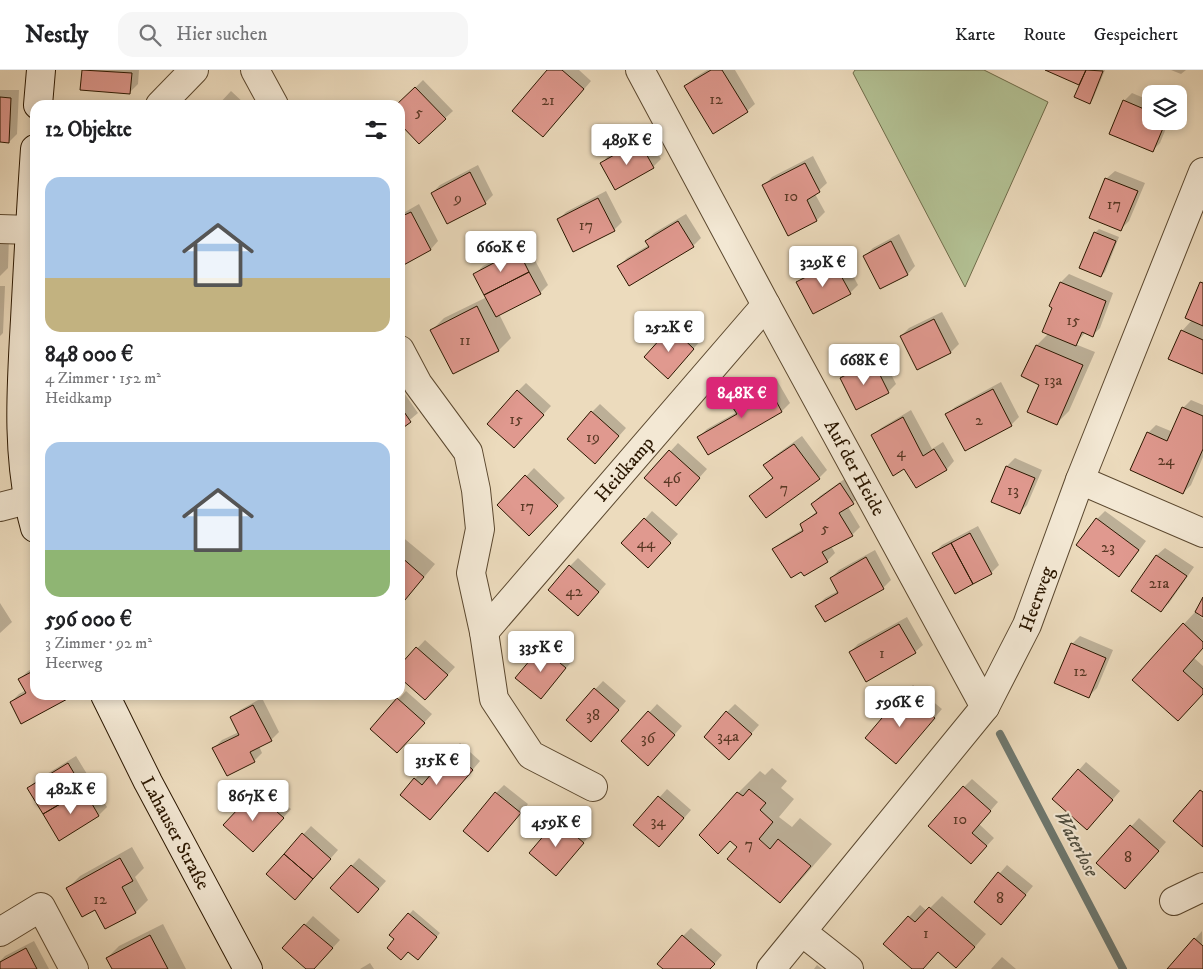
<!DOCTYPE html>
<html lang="de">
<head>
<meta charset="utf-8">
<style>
  :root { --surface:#fff; --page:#f6f6f6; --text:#202124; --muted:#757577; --line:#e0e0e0; --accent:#db2777 }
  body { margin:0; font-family:"IM FELL DW Pica",serif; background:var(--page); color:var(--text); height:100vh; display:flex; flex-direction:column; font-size:19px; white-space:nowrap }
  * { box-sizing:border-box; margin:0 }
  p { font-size:16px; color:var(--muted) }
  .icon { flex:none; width:28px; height:28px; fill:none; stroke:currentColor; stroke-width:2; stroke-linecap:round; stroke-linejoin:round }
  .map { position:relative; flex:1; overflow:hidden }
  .panel { position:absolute; left:30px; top:30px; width:375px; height:600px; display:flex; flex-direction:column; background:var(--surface); border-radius:15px; box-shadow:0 2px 8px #0003 }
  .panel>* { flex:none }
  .fabs { position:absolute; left:1142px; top:15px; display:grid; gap:10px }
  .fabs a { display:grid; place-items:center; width:45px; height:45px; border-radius:10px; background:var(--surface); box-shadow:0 2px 8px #0003; font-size:25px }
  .price { position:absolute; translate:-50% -42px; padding:0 11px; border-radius:5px; background:#fff; color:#222; font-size:16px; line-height:32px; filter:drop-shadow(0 1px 2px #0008) }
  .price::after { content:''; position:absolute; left:50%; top:30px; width:15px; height:11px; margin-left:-8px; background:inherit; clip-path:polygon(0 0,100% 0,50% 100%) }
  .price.selected { background:var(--accent); color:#fff }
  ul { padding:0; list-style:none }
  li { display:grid; align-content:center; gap:10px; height:265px; padding:0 15px }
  li span { display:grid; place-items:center; height:155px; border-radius:15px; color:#555 }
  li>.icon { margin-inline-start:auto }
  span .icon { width:90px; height:90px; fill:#fffc; stroke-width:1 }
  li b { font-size:21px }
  h2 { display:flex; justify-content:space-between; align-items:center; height:60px; padding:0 15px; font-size:21px }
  header { display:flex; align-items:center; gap:30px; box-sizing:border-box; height:70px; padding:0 25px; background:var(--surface); border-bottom:1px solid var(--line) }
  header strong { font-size:24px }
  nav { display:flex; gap:28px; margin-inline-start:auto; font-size:18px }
  .search { width:350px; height:45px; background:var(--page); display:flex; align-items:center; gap:12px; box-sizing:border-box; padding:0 18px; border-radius:15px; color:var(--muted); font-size:19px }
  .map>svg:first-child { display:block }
</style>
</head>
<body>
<header>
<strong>Nestly</strong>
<div class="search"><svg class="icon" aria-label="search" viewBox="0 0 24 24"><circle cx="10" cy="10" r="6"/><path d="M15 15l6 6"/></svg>Hier suchen</div>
<nav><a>Karte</a><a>Route</a><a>Gespeichert</a></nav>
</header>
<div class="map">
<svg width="1203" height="899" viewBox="0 0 1203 899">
  <rect width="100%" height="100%" fill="#ecdbbd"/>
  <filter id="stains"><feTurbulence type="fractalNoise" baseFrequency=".004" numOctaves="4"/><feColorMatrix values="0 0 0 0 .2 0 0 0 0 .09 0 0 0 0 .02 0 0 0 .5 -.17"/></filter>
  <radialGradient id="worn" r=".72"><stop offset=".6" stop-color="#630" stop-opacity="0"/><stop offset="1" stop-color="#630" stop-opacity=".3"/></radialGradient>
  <path fill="#b3c194" stroke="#6f6c4a" d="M855,0H984L1048,32L965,217L853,3Z"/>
  <path fill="#0003" d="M83,0H139L138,14L130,22L82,19Z
    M549,0H579L591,11L551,58Z
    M707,0H735L755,34L747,41L686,16L694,8Z
    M1049,0H1105L1093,29L1089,32L1081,14Z
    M1171,0H1186L1181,4Z
    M423,10L453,41L419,72L400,53V35H398Z
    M0,20H19L17,64L9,72L0,71Z
    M231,21L246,35H218Z
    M1132,23L1151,31V51H1169L1160,73L1152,81L1124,31Z
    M647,64L661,89L653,97L602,93L609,85Z
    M813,86L827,113L815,124L825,142L817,150L788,164L764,115L772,107Z
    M478,95L493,125L485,133L432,123L440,115Z
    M1115,101L1145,113L1129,151L1121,159L1091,147L1107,108Z
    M606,121L622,152L614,160L558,150L566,142Z
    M419,134L438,171L431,179L400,195V145Z
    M686,144L701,168L693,176L619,196L627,188L649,175L646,171L654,163Z
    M1099,159L1119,167L1105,202L1101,206L1095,163Z
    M899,164L915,196L908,204L865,186L873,178Z
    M0,165L9,166L8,198L0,206Z
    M526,173L548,215L540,223L499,244L511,268L499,280L453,303L432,260L444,248L487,227L475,204L483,196Z
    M842,185L858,215L850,223L798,212L806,204Z
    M1069,204L1113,223L1100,258L1092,266L1085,263L1075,274L1095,282L1069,341L1057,353L1041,314L1022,305L1037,275L1049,263L1061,212Z
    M1203,211V303L1182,261L1192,250L1186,248Z
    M0,216H5L3,263L0,266Z
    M942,242L959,274L951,282L918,299L901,266L909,258Z
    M679,250L701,270L676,299L671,258Z
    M881,284L896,314L888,322L841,308L849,300Z
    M775,307L790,333L782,341L708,383L699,367L707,359L737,342L733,335L741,327Z
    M1001,312L1019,347L1011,355L947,345L955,337Z
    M526,313L551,336L522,368L518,321Z
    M400,317L418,343L400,358Z
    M1191,330L1203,335V387L1191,415L1183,423L1148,363L1156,355L1173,362L1183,338Z
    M600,334L626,358L603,384L592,342Z
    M911,340L932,379L943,372L954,391L947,399L916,416L904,398L873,366L881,358Z
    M802,366L827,400L819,408L750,426L773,407L765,395L773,387Z
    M678,373L707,399L683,426L646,408Z
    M1015,388L1042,400L1027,435L1019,443L992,431L1007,396Z
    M534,398L565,428L529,464L499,435Z
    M849,406L861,425L848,437L860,457L852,465L831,476L835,483L827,491L804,504L774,480L782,472L803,459L801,455L817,441L812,434L820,426Z
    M652,441L678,464L656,488L645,449Z
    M1105,441L1146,471L1127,497L1119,505L1097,449Z
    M978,456L999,495L991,503L934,483L942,475Z
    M400,465L435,494L400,536Z
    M1165,478L1194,497L1169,533L1161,540L1133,521L1157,485Z
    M875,480L891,510L883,518L825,551L817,536L825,528L838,521L831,508L839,500Z
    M578,488L606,514L586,537L570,496Z
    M0,533L12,552L0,563Z
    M1195,542L1203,549V577L1194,588L1203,596V623L1178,649L1184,554Z
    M907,547L923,575L915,582H850L858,574Z
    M1080,566L1113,580L1097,618L1089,626L1072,574Z
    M425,570L455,597L433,621L400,606V597Z
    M550,570L573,590L548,620L542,578Z
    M35,597V625H71L11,632L19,624L26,620L20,609L28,601Z
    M603,611L626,631L599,662L567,649Z
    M913,615L942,639L896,693L905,623Z
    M406,621L432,644L405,674L372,659Z
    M164,625H172L169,629Z
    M262,628L279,662L271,670L259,676L262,683L254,691L214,678L222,670L239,662L232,648L240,640Z
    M657,634L682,656L656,686L623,671Z
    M735,634L759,655L737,680L727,642Z
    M460,673L480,691L438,741L415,709L422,701L430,707Z
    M76,686L107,737L99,745L59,769L29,718L37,710Z
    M1086,692L1120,721L1095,750L1079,700Z
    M772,698L787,711L781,718L794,729L779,747L792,757L800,748L832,774L801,810L780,832L739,777L730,770L738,723L760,701L765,705Z
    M972,709L998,732L979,754L994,768L971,793L964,717Z
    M263,715L291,739L261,773L225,755Z
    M504,715L528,734L496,772V723Z
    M667,719L691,740L667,768L635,755Z
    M566,743L591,764L563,797L558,751Z
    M1139,748L1166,772L1133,809L1098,793Z
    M311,756L338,780L303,820L267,804Z
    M132,777L144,798L135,807L148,830L136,842L106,858L95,838L68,818L80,806Z
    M359,788L386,811L358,842L331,818Z
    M1007,795L1033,816L1009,845L975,832Z
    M942,826L986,864L968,885L938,881L922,899H914L909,847L920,835L927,841Z
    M413,840L440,863L421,885L391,865Z
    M313,846L340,870L313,899H308L284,878Z
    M163,854L186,899H113L107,888L119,876Z
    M691,858L722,885L710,899H664L683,866Z
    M1202,861L1203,899H1169L1195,869Z
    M34,871L49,899H0V891L5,886Z
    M1002,887L1016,899H991Z
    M370,893L374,899H360Z
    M817,895L822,899H814Z"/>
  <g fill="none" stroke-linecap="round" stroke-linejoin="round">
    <path stroke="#6e786f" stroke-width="8" d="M1000,664L1123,899"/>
  </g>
  <path fill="#e0998f" stroke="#2b1700" d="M82,0L132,3L130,24L80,20Z
    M547,0H562L584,19L543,67L512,41Z
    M711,0H722L748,42L713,64L684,16Z
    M1045,0H1086L1079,15Z
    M1086,0L1103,1L1090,34L1074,27Z
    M415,17L446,49L419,74L400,54V35H396Z
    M0,27L11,28L9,73L0,72Z
    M1123,30L1151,42V51H1166L1153,82L1109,64Z
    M639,71L654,98L615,120L600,93Z
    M805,93L820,122L807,130L817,151L788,166L762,115Z
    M470,102L486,134L447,154L431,123Z
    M1105,108L1138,121L1121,161L1089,148Z
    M598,128L615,161L573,182L557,149Z
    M411,142L431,180L400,197V147Z
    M678,151L694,177L629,216L617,196L649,177L645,171Z
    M1094,162L1116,171L1101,207L1079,198Z
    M891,171L908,205L880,219L863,186Z
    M518,180L529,202L484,225L473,204Z
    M834,193L851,224L813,244L796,212Z
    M529,202L541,224L496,247L484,225Z
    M1060,212L1106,231L1093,267L1082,262L1076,276L1042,262L1052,238L1049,236Z
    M1200,212L1203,213V256L1185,248Z
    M477,236L499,281L453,304L430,260Z
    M934,249L951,283L917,300L900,266Z
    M671,257L694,279L668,309L644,287Z
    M1181,260L1203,270V304L1168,289Z
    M1036,275L1083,295L1057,355L1027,342L1039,315L1021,306Z
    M873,291L889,323L856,340L840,308Z
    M767,314L782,342L708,385L697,367L737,344L731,335Z
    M993,319L1012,356L965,381L945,344Z
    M517,320L544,345L514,378L487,354Z
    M400,336L411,352L400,360Z
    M1182,337L1203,346V379L1183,424L1130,400L1147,362L1167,371Z
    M591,341L619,366L595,394L567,369Z
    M903,347L923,386L934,379L947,400L916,418L904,399L893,406L871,365Z
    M794,374L820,409L766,448L749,426L773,408L763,395Z
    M669,380L700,408L676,436L644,408Z
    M1006,396L1035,408L1020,444L991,432Z
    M525,405L558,436L529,466L497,435Z
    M840,413L854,434L839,443L853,466L822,482L828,492L804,506L801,502L791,508L772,479L803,461L800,454L817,443L811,434Z
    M644,448L671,473L648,498L621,473Z
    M1096,448L1139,480L1119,507L1076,475Z
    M970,463L992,504L973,514L951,473Z
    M951,473L973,514L955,524L932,483Z
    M1156,485L1187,506L1161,542L1131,521Z
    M400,486L424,507L400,536Z
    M866,487L884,519L825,552L815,536L838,523L830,508Z
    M569,495L599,522L578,546L548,520Z
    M1203,527V547L1195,542Z
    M1183,553L1203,572V578L1183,601L1203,619V624L1178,651L1132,610Z
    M899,554L916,583L866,612L849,582Z
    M1071,573L1106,588L1089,628L1054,613Z
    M416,577L448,605L425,630L400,608V595Z
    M541,577L566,598L541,629L515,608Z
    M35,600V625H70L71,627L21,654L10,632L26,623L18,609Z
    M594,618L619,640L591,672L566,650Z
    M904,622L935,648L896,694L865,668Z
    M397,628L425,653L397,683L370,659Z
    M253,635L272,671L250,682L255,692L227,706L212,678L239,665L230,647Z
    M648,641L675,665L648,696L621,671Z
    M726,641L752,664L729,690L704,667Z
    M451,680L473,700L430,750L400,725L414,708L422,715Z
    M68,693L84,720L43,744L27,718Z
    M1078,699L1113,730L1087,760L1052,729Z
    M963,716L991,741L972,763L987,776L971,794L928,756Z
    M749,719L766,733L760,740L773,752L759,769L770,779L778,769L811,796L780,833L727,789L737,777L730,771L718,784L699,765L737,722L743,726Z
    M84,720L99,746L59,771L43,744Z
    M1200,720L1203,722V777L1173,751Z
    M254,722L284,748L253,782L223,755Z
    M495,722L521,743L488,782L463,761Z
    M658,726L684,748L659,777L633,755Z
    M557,750L584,773L556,806L529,783Z
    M1130,755L1159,781L1125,819L1096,793Z
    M302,763L331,789L313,809L284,784Z
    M284,784L313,809L295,830L266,804Z
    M120,788L133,811L122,817L136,843L105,859L95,840L82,847L66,818Z
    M351,795L379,819L358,843L330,818Z
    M998,802L1026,825L1001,855L974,832Z
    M929,837L975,877L956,898L938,882L923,899H912L883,874L908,846L915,852Z
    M408,843L437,867L418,890L408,882L401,890L387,878L394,869L389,865Z
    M304,854L333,878L314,899H306L282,878Z
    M150,865L168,899H112L106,888Z
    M682,865L715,894L710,899H663L657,894Z
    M1194,868L1203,876V899H1167Z
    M26,878L37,899H0V892Z"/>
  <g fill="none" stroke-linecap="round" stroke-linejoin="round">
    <g stroke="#5b482f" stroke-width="30">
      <g id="street">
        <path d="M255,0L274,35"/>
        <path id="s1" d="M640,0L766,235L985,637"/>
        <path d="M160,35L194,0"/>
        <path d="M0,159L30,160"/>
        <path d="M400,280L418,314L468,382L476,420L480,459L471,503L484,562L494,629L531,685L593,717"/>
        <path d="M1080,410L1203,463"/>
        <path d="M0,437L27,430"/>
        <path id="s2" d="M484,562L766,235"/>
        <path d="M1174,831L1203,817"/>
        <path d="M0,862L41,837L74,899"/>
        <path d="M802,862L849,899"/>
        <path id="s3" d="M771,899L985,637L1027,555L1080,410L1203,102"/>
      </g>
    </g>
    <g stroke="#2b1700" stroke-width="30">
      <g id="secondary">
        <path d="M38,35L41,0"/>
        <path d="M35,79C31,136 28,193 25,250C21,319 16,390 35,458"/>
        <path id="s4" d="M105,625L148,712L248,899"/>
      </g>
    </g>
    <use href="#street" stroke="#f3e8d4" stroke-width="28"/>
    <use href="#secondary" stroke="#f3e8d4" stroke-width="28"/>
  </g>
  <g text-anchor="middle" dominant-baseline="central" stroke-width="4" stroke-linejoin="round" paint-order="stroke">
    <g font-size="16" fill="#583824">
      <text x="716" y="29">12</text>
      <text x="548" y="30">21</text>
      <text x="419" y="42">5</text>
      <text x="791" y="126">10</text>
      <text x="458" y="128">9</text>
      <text x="1114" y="134">17</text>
      <text x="586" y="155">17</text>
      <text x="1073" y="250">15</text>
      <text x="465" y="270">11</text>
      <text x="1053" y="310">13a</text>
      <text x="516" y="349">15</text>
      <text x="979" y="350">2</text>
      <text x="593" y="367">19</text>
      <text x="901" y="382">4</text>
      <text x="1166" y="390">24</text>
      <text x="672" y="408">46</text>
      <text x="784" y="418">7</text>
      <text x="1013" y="420">13</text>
      <text x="527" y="436">17</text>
      <text x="825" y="458">5</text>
      <text x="646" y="473">44</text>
      <text x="1108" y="477">23</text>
      <text x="1159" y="513">21a</text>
      <text x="574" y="521">42</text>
      <text x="882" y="583">1</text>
      <text x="1080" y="601">12</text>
      <text x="593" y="645">38</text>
      <text x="728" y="666">34a</text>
      <text x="648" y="668">36</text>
      <text x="960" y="749">10</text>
      <text x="658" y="751">34</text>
      <text x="749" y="774">7</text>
      <text x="1128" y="787">8</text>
      <text x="1000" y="828">8</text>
      <text x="100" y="829">12</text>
      <text x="926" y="863">1</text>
    </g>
    <g font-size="19" fill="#2b1700" stroke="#f3e8d4">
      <text stroke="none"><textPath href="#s1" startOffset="452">Auf der Heide</textPath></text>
      <text stroke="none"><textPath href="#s2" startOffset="215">Heidkamp</textPath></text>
      <text stroke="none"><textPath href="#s3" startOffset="458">Heerweg</textPath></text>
      <text stroke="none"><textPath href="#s4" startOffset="155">Lahauser Straße</textPath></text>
    </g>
    <g font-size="20" font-style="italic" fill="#525041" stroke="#f3e8d4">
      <text transform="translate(1076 774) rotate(62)">Waterlose</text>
    </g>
  </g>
  <rect width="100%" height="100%" filter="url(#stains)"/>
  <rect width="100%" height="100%" fill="url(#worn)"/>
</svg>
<div class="fabs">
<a><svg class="icon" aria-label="layers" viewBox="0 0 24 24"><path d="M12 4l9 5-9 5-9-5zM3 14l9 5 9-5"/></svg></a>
</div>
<b class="price" style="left:627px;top:96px">489K €</b>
<b class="price" style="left:501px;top:203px">660K €</b>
<b class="price" style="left:823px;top:218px">329K €</b>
<b class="price" style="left:669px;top:283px">252K €</b>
<b class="price" style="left:864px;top:316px">668K €</b>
<b class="price selected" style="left:742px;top:349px">848K €</b>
<b class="price" style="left:541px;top:603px">335K €</b>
<b class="price" style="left:900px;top:658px">596K €</b>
<b class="price" style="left:437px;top:716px">315K €</b>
<b class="price" style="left:71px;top:745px">482K €</b>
<b class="price" style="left:253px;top:752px">867K €</b>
<b class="price" style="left:556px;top:778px">459K €</b>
<section class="panel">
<h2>12 Objekte<svg class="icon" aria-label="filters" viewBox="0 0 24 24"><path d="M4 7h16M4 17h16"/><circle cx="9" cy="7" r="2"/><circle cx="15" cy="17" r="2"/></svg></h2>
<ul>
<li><span style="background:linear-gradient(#a9c7e8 65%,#c2b280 0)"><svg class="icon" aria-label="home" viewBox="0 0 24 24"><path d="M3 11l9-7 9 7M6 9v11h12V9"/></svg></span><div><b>848 000 €</b><p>4 Zimmer · 152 m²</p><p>Heidkamp</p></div></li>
<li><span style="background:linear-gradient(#a9c7e8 70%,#8fb573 0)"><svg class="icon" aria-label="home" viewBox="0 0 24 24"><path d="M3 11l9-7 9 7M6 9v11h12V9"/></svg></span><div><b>596 000 €</b><p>3 Zimmer · 92 m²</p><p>Heerweg</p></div></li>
</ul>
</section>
</div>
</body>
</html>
